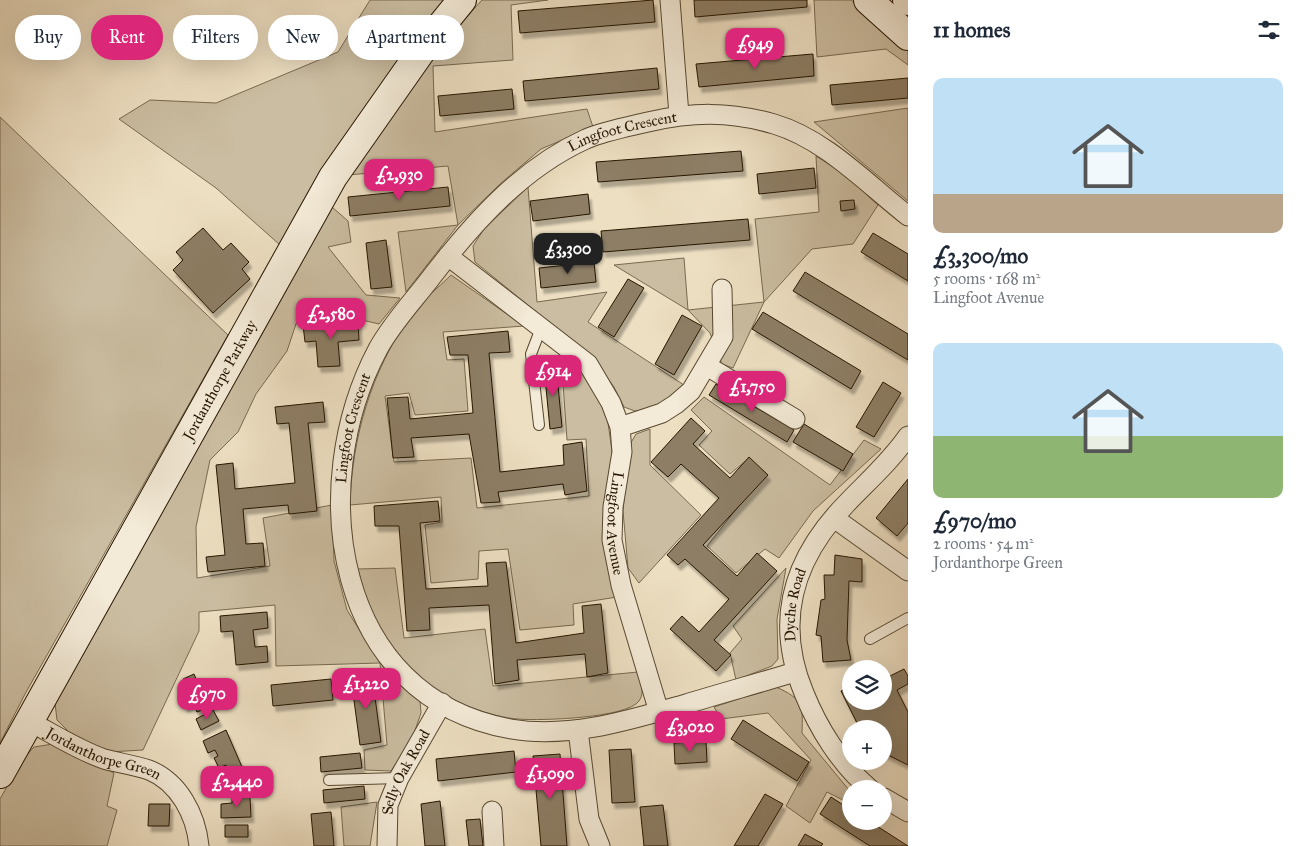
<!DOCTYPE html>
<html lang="en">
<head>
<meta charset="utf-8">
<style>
  :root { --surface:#fff; --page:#f2f2f3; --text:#1f2937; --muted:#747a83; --accent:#db2777 }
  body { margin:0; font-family:"IM FELL Great Primer",serif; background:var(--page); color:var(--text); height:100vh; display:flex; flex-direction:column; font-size:19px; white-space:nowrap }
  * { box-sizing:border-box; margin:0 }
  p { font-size:16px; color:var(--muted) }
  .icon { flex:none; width:28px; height:28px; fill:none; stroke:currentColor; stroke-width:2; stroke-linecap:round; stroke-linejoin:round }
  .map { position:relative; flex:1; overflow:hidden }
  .panel { display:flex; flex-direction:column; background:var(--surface); width:400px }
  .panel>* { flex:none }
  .hud { position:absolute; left:15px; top:15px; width:475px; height:45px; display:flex; gap:10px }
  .buttons { position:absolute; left:842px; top:660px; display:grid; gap:10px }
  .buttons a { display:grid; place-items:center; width:50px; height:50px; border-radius:50%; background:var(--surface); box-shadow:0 5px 20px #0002; font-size:25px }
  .price { position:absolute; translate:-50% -42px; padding:0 11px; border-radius:10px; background:var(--accent); color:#fff; font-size:16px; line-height:32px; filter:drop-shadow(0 1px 2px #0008) }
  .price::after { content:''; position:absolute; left:50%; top:30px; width:15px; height:11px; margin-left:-8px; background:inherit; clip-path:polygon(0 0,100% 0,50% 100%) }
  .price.active { background:#222; color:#fff }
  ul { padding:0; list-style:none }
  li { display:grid; align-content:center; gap:10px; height:265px; padding:0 25px }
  li span { display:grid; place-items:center; height:155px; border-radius:10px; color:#555 }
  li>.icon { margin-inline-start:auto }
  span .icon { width:90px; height:90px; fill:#fffc; stroke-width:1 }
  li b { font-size:21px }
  h2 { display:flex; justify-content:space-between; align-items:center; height:60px; padding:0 25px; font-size:21px }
  .pill { padding:0 18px; border-radius:22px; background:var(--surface); box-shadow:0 5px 20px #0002; font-size:18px; line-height:45px }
  .pill.active { background:var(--accent); color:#fff }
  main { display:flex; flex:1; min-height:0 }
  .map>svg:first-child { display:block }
</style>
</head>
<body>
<main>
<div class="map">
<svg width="908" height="846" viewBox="0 0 908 846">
  <defs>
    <filter id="shadow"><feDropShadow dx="3" dy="5.5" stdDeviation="1" flood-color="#0004"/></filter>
  </defs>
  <rect width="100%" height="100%" fill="#eddfc2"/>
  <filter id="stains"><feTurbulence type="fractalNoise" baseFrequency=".004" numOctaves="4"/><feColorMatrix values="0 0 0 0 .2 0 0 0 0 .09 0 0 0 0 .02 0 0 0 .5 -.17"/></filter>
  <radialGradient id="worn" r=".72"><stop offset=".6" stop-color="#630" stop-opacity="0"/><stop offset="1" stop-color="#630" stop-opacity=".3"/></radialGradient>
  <path fill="#cbbda1" stroke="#786950" d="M370,0H445L280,245L216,188L119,119L150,100L216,103L338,52Z
    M482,0H548L511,5L513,60L433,66L435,132L587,109L593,127L541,149L500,184L458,225L406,292L398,232L458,225L448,166L348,175L426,62Z
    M814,0H851L908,47V65L886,49L817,57Z
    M908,108V201L814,122Z
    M0,117L228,335L25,694L0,743Z
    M816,156L847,176L878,205L853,244L812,249L764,302L733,368L722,364L710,333L688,310L614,265L684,258L688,310L764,302L755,219L819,212Z
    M528,187L537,302L607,292L588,322L684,385L662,403L650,410L635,411L624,407L614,387L593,358L475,262L473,246L484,229Z
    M332,207L348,221L351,242L328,247L366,295L400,298L379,324L302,306L287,351L256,394L238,432L210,460L196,527L197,578L270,566L263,518L332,505L334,561L347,610L380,663L420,701L421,713L412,739L391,771L365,770L364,750L387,745L380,663L276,666L275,605L199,612V631L143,750L108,752L69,732L57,720L55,703Z
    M451,275L524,326L443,332L447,360L464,359L468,411L415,415L409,393L385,396L394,462L471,458L477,508L589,496L586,439L567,440L561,355L578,366L606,409L612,451L609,495L617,597L573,604L574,625L520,630L508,549L479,551L478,579L431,583L425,525L442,522L441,497L350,505C352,437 371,372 410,316C421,301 438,288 451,275Z
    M704,397L830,485L864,440L881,449L813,511L779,558L765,549L736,573L707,546L765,473L748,459L730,474L699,445L712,431L691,410Z
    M650,429V465L701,515L639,583L628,568L623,511L629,446L636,434Z
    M395,568L404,638L485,629L493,686L638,672C641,681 645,693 639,701C627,718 541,721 518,719C494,718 449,701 430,687C410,672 377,629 368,606C364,594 361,581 358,569Z
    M786,568L777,619L778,659L772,666L736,680L730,653L742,639L733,626Z
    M776,687C803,699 803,705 802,733L849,790L845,801L827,792L810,823L786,806L811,760L768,713L721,719L714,707Z
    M53,744L114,773L107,806L117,810L107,846H0V799L22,760L34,747Z
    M377,802L370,846H344L341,807Z"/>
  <path fill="#8d7e65" stroke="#251500" filter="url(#shadow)" d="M653,0L655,22L520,33L518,11Z
    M694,0H807V7L695,17Z
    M813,54L814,76L699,87L696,64Z
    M657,68L659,89L525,101L523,81Z
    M908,78V98L832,105L830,85Z
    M512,89L514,109L440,116L438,96Z
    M741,151L743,171L598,182L596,162Z
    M814,168L816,188L759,194L757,174Z
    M448,187L450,206L350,216L348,197Z
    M588,194L590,214L533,221L530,201Z
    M854,200L855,209L841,211L840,201Z
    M748,219L750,240L603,252L601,231Z
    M203,228L223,250L231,243L249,262L242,269L250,279L213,313L173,270L183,260L176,252Z
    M873,233L908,254V281L861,252Z
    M386,240L392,287L371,289L366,243Z
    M594,262L596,282L541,288L539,268Z
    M805,272L908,334V360L793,291Z
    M628,279L644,288L614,337L598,327Z
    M763,312L861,371L851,389L752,329Z
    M682,315L702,326L674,375L655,364Z
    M358,321L359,340L338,342L340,366L318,367L316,341L305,342L303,325Z
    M508,331L510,352L489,353L500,472L564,465L563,445L582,442L587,491L565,495L563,484L498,492L500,502L481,503L469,434L411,438L414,457L393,458L387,398L408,397L410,419L473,413L468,355H450L447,337Z
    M556,365L562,427L550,429L544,367Z
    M883,382L901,393L874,437L856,427Z
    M716,384L794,430L787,442L709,395Z
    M323,402L325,422L308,423L317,511L289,514L288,505L243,509L246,544L263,543L265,566L208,572L206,557L225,555L216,465L233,463L235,489L295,483L289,423L277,424L275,407Z
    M691,418L705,431L693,444L730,478L749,457L768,475L703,545L737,576L757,553L777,571L714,640L731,655L716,671L670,629L682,616L699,632L729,599L685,559L678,565L667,555L719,498L681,464L668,477L651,462Z
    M804,424L853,454L843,471L793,442Z
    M908,479V523L897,536L876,518Z
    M438,501L440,521L420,523L426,589L488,586L486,563L506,562L516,643L584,633L582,606L601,604L608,673L587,677L585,654L517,660L519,680L495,684L489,605L429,608L430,630L407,631L399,526H375L374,506Z
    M835,555L862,559V582L849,581L847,640L851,660L823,662L821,636L816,635L821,600L825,599L824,575H834Z
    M267,612L268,628L253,630L255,647L267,646L268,662L236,665L233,631L221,632L220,616Z
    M904,669L908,676V684L897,690L908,712V765L884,753V729H860L841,691L848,688L851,701H884V679Z
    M194,674L200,688L208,685L216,704L197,712L193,703L185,707L181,698L189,694L183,679Z
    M372,675L381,742L360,745L351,678Z
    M331,679L333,700L273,706L271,685Z
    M213,710L219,721L201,730L196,719Z
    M743,720L809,762L797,781L731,739Z
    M226,730L242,767L230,773L226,765L219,768L214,758L218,756L215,750L208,753L203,741Z
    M706,741L707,762L675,764L674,743Z
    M631,749L635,802L612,803L609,750Z
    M514,751L516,772L438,781L436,759Z
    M360,753L362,768L321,772L320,757Z
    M560,754L567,846H541L533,756Z
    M364,786L365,799L324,803L323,790Z
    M765,794L783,804L758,846H734Z
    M232,797H250L251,817L221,818V804L232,803Z
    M831,797L851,810V821H869L908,846H870L820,814Z
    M440,801L445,846H425L421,804Z
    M149,804H170L169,826H148Z
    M663,805L668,846H644L640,807Z
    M331,812L334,846H314L311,814Z
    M480,819L483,846H469L466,820Z
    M225,825H248V837H225Z
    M805,834L823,844L821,846H798Z"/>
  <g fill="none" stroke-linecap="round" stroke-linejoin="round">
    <g stroke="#574830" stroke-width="12">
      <path id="lane" d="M539,425L531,354L541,328
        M870,639L908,618
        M329,780L399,778"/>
    </g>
    <g stroke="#574830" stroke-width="21">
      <g id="street">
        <path d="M670,0L679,115"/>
        <path id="s1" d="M448,256L588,364L611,403L620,427L622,452L613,507L612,540L621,585L659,712"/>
        <path d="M707,366L795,419"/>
        <path d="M620,427L662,413L676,404L691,391L723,337L722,289"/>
        <path d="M834,518L908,571"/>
        <path id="s2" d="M795,672C759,683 722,693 686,704C630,720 570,739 511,729C333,698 305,486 378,349C392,323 415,299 433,275C475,221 522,168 586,139C605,131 627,127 648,122C692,112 729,111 774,124C825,139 866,183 908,216"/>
        <path id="s3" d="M29,721C53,734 78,750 104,759C119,763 134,765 149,770C179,782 196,815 199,846"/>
        <path d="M578,730L589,819L600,846"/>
        <path id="s4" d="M870,789C841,765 818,728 804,693C774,621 793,558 847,503C868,481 890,462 908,436"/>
        <path d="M884,798L908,812"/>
        <path d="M492,811L494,846"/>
        <path id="s5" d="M387,846L388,805L399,778L442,703"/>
      </g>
    </g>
    <g stroke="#251500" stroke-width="30">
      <g id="secondary">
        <path d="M868,0L908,36"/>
        <path d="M907,0L908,1"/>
        <path id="s6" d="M0,774L333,177L427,43L462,0"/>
      </g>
    </g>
    <use href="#lane" stroke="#f3ead7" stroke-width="10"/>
    <use href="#street" stroke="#f3ead7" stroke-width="19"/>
    <use href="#secondary" stroke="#f3ead7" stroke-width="28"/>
  </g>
  <g text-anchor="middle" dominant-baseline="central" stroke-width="5" stroke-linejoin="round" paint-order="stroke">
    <g font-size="15" fill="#251500" stroke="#f3ead7">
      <text stroke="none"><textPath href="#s2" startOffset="1098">Lingfoot Crescent</textPath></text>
      <text stroke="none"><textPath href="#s6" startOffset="451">Jordanthorpe Parkway</textPath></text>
      <text stroke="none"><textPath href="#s2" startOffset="678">Lingfoot Crescent</textPath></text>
      <text stroke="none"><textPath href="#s1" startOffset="345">Lingfoot Avenue</textPath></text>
      <text stroke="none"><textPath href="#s4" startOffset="208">Dyche Road</textPath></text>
      <text stroke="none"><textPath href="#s3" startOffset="82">Jordanthorpe Green</textPath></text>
      <text stroke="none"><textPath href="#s5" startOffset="78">Selly Oak Road</textPath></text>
    </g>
  </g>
  <rect width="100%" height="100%" filter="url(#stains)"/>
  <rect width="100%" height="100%" fill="url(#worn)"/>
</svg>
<div class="buttons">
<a><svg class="icon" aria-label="layers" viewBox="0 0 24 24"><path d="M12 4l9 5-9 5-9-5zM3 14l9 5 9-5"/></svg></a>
<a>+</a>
<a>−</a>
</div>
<b class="price" style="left:755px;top:70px">£949</b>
<b class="price" style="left:399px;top:201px">£2,930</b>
<b class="price active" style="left:568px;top:275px">£3,300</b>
<b class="price" style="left:331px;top:340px">£2,580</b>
<b class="price" style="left:553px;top:397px">£914</b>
<b class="price" style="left:752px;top:413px">£1,750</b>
<b class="price" style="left:366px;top:710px">£1,220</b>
<b class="price" style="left:207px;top:720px">£970</b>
<b class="price" style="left:690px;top:753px">£3,020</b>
<b class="price" style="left:550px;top:800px">£1,090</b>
<b class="price" style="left:237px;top:808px">£2,440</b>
<div class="hud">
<a class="pill">Buy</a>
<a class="pill active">Rent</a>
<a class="pill">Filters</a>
<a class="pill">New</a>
<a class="pill">Apartment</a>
</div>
</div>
<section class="panel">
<h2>11 homes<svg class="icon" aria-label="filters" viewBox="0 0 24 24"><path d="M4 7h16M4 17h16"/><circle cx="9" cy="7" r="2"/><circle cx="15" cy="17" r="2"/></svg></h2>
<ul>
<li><span style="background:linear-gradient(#bfe0f5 75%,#b9a48a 0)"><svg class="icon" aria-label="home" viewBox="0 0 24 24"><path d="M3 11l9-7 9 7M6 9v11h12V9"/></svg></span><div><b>£3,300/mo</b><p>5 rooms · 168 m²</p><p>Lingfoot Avenue</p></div></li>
<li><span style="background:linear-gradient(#bfe0f5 60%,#8fb573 0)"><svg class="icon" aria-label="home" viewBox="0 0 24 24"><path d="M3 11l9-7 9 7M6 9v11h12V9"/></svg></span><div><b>£970/mo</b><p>2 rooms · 54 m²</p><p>Jordanthorpe Green</p></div></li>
</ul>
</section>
</main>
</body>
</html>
